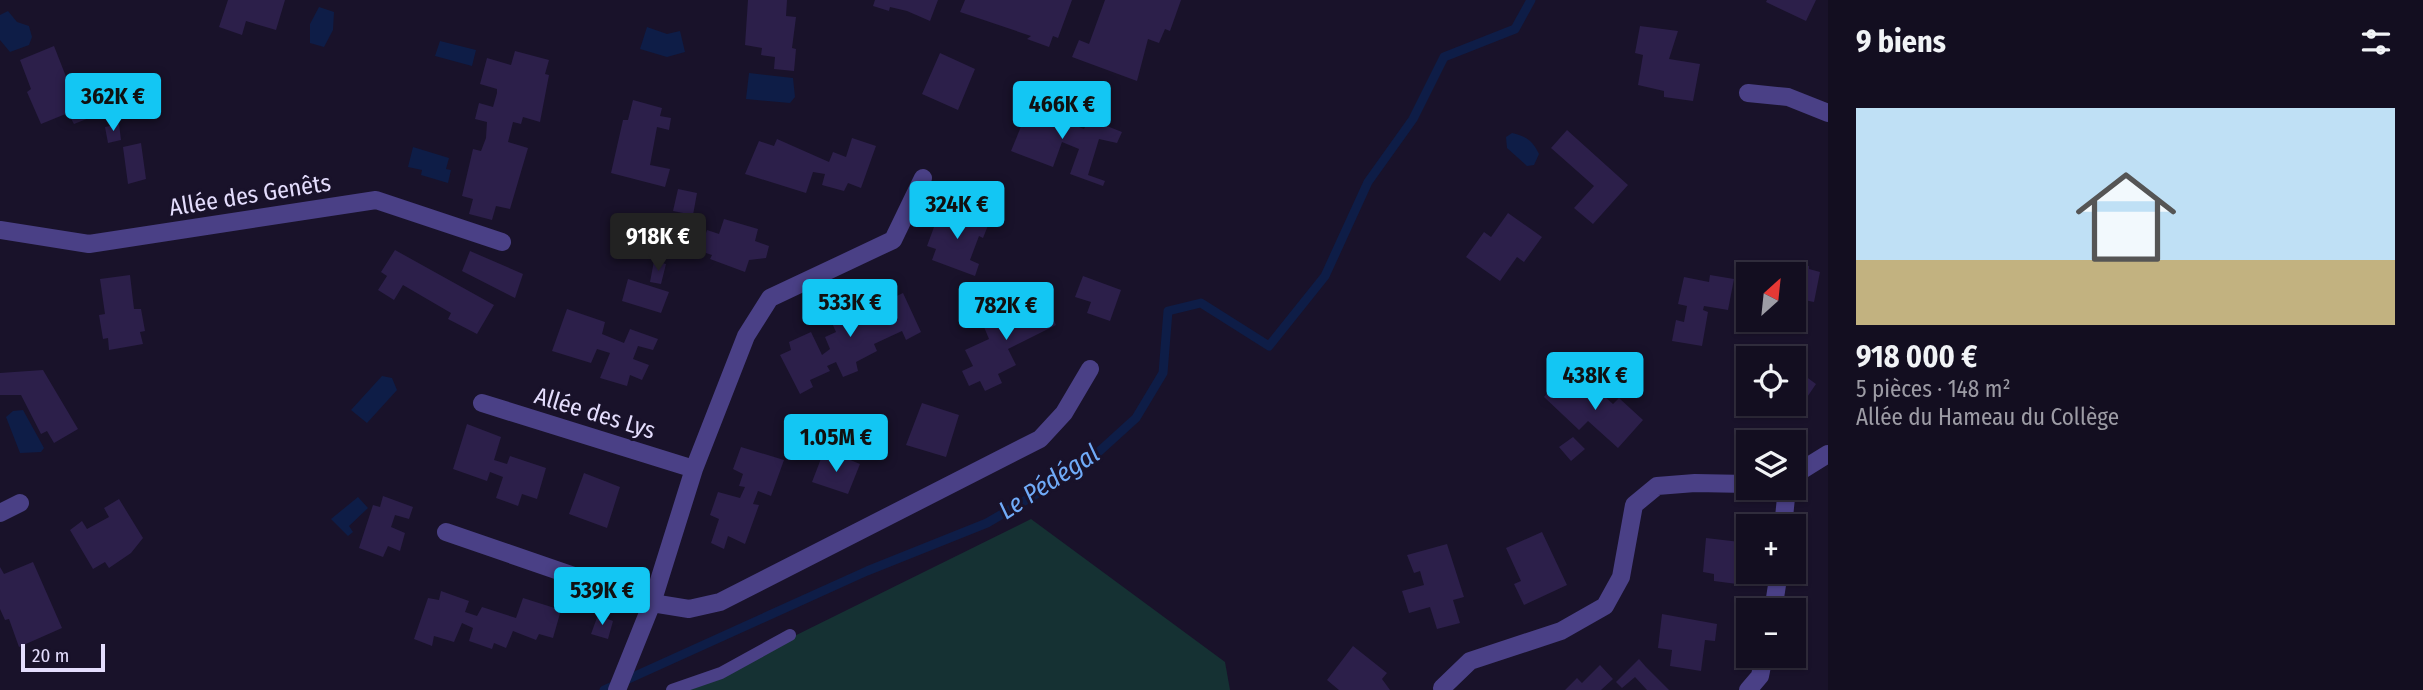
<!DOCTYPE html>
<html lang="fr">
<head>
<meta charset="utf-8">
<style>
  :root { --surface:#130e20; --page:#1c1729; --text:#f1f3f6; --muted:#9d9ca5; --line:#322e3e; --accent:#13c6f3 }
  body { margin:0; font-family:"Fira Sans Condensed",sans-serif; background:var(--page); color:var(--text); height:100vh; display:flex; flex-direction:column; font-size:26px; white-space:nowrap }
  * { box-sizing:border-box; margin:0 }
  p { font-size:23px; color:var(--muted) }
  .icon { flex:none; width:38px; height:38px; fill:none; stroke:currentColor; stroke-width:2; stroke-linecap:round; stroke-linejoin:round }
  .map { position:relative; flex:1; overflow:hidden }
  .drawer { display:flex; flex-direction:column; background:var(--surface); width:595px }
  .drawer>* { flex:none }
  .needle { width:46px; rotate:27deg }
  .tools { position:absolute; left:1736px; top:262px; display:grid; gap:14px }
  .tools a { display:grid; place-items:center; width:70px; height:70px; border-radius:0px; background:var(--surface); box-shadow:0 2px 5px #0004,0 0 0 2px var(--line); font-size:35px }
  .scale { position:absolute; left:21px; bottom:18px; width:84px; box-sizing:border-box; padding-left:7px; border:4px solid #e4ddfd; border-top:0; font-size:19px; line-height:24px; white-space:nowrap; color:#e4ddfd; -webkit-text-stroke:5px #19122a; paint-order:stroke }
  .price { position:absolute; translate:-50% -60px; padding:0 16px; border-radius:7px; background:var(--accent); color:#111; font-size:23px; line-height:46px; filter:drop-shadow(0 2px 4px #0008) }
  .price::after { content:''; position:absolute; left:50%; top:42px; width:21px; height:16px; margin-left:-10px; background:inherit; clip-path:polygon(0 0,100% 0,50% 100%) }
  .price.selected { background:#222; color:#fff }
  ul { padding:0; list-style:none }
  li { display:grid; align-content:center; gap:14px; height:371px; padding:0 28px }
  li span { display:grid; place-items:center; height:217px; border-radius:0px; color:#555 }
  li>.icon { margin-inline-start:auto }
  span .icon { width:126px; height:126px; fill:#fffc; stroke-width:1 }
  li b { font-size:30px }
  h2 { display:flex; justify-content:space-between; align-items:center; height:84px; padding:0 28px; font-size:30px }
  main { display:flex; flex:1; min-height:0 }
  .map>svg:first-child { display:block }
</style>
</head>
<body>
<main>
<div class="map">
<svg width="1828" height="690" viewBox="0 0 1828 690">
  <rect width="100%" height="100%" fill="#19122a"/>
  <path fill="#153133" d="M1031,519L1225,662L1230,690H685Z"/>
  <path fill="#0e1d47" d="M319,7L334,12L333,30L324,47L310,43V24Z
    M8,11L17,22L29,26L32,37L29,45L10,52L0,40V15Z
    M647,27L667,34L680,31L685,52L667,57L640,49Z
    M440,41L476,50L472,66L435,56Z
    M749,73L793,78L795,97L790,103L746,99Z
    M1512,133C1526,136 1533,141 1539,154L1534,165L1527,166L1507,148L1506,137Z
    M413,147L449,158L446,169L451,170L448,183L421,175L422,170L408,167Z
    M382,376L392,378L397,390L367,423L351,410Z
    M23,410L44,448L41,452L20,453L6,417L13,411Z
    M358,497L368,508L349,526L353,532L348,536L331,519Z"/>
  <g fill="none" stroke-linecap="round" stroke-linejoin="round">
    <path stroke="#0e1d47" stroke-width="9" d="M604,690L867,571L987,523L1082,467L1136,418L1163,373L1168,311L1201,303L1269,346L1325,276L1368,182L1413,119L1444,57L1515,29L1531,0"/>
  </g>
  <path fill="#2c1f4a" d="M228,0H285L276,30L246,21L242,35L219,27Z
    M748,0H787L786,16L796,17L792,48L796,49L794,71L774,69L775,57L761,55L762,48L745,45Z
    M875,0H938L930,21L907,11L890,7L889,11L873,6Z
    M965,0H1072L1058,38L1053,36L1049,47L1027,39L1031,36L960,12Z
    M1105,0H1181L1170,31L1165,29L1159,43L1148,39L1137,81L1072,57L1079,40L1089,44Z
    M1767,0H1816L1806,21L1766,2Z
    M1640,26L1678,31L1669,59L1700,64L1693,101L1664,97V91L1638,85L1643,55L1635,53Z
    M54,46L74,97L89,94L99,114L74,124L68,113L41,124L27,92L31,89L20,60Z
    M515,51L549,60L545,74L549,75L540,122L523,117L521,124L513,122L508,142L528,148L510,209L496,206L492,220L469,214L473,199L462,196L473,149L481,151L486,138L487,122L475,119L479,103L493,107L497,93V89L480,84L487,58L511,65Z
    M940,53L975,69L958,110L922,94Z
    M633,100L662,108L660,116L671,118L669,130L657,127L650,165L670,169L665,187L611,173L623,120H628Z
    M1029,107L1084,129L1089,119L1122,132L1117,143L1099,139L1088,175L1105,181L1103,186L1070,174L1079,149L1062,142L1053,167L1011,151Z
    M119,124L121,140L108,143L105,127Z
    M1567,130L1628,185L1593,224L1574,208L1594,186L1551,148Z
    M852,138L876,146L861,188L848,183L844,191L822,185L825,174L813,172L806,193L745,174L759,141L774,146L777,139L829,162L833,152L846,157Z
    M141,143L146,179L128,184L123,147Z
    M678,189L697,193L693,215L673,211Z
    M950,210L989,223L983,238L979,236L970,260L979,264L975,276L932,260L936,249L927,246L937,219L946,223Z
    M1508,213L1542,237L1524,262L1517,257L1500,281L1466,257L1484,232L1491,237Z
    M724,219L758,229L755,241L769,246L766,258L749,260L745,272L710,259L712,255L700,251L707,230L719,234Z
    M395,250L494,305L477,334L448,319L451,313L403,285L394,300L378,290L387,276L381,272Z
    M470,251L523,274L515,298L462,271Z
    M1777,260L1809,266V269L1820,272L1814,302L1794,298V275H1774Z
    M654,261L666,264L661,284L650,282Z
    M130,275L134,309H141L145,331L140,332L143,344L109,350L108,338L103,339L99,315L105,314L100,279Z
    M1710,275L1734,279L1728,310L1704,306L1703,310L1708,312L1702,346L1672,341L1676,320L1684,322L1687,306L1678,304L1684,277L1709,282Z
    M1083,276L1121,290L1110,321L1087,313L1091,302L1075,297Z
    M628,279L669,292L661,313L622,301Z
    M879,292L884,302L903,293L921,332L906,340L902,331L874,344L877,351L856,362L858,371L843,377L836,362L827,366L830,371L810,380L813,387L800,394L780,355L791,350L789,342L811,332L822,355L830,349L825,337L836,332L832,323L857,311L854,302Z
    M1043,297L1056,325L1008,349L1016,365L998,374L1002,383L985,391L980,381L969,386L962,371L973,366L965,350L989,339L984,327L1010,320L1006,311Z
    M567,309L605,322L602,334L624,343L630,329L658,339L653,350L638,346L633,359L649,365L642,380L630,375L627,386L600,378L610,353L597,349L591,363L552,351Z
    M1777,344L1806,366L1801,373L1816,384L1797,412L1787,404H1794V359H1766Z
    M43,370L78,429L54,443L47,431L41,434L21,395H0V373Z
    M1557,381L1574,395L1587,381L1613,404L1619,398L1643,420L1618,448L1588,421L1579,430L1544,397Z
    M922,403L959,415L946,457L906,445Z
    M467,424L501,437L494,460L507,464L510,456L546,468L537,499L522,494L518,506L496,498L503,477L490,472L487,481L453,469Z
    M1573,437L1585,449L1571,461L1559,447Z
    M741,447L784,460L771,496L758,491L753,504L759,505L745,544L728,536L724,549L711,543L719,519L710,515L718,492L740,498L745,487L739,486L743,474L733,469Z
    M838,455L860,464L848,494L812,482L822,456L836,461Z
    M584,473L620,487L607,528L569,514Z
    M383,496L413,507L409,519L395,515L391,527L405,533L400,551L388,546L383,557L359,548L373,505L380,507Z
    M119,499L143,538L131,553L109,568L105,562L93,569L70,530L82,521L87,529L109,517L104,508Z
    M1542,532L1567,585L1524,605L1514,584L1521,581L1506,548Z
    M1706,538L1740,542L1737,584L1714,581V574L1703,572Z
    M1447,544L1464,597L1453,600L1460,623L1437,629L1430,607L1409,613L1402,591L1424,585L1420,571L1414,573L1407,555Z
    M33,562L62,628L19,647L9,619L5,620L0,609V567L4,574Z
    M441,591L469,601L465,612L477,616L482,607L516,618L523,598L561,610L553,638L539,634L536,640L513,631L506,648L494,643L492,649L469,641L473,628L462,623L454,642L434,636L432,646L414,639L428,598L439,600Z
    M1662,614L1717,624L1715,641L1705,640L1701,671L1670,666L1672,650L1658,648Z
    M598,615L613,621L608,639L591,634Z
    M1353,646L1387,673L1382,679L1390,690H1339L1327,680Z
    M1639,659L1646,667L1669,690H1647L1635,677L1622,688L1616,682Z
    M1600,665L1613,679L1601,690H1565L1577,678L1582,683Z"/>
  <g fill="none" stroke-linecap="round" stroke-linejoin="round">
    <path stroke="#4a4086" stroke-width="12" d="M672,690L721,673L790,635"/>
    <path stroke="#4a4086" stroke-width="18" d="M1748,93L1788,97L1828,113
      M0,230L89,244L376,200L502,242
      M482,403L694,469
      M1794,475L1828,454
      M0,513L20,503
      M1783,527L1787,488
      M446,532L652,603L689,609L720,602L1040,439L1064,413L1090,369
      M1773,611L1779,572
      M1442,688L1470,661L1561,631L1605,606L1621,577L1634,505L1657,486L1695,483L1748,484
      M617,690L652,603L694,469L746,336L770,298L893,240L923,178
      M1748,690L1760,676L1764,656"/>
  </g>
  <g text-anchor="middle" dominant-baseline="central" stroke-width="6" stroke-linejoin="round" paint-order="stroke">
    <g font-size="24" fill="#e4ddfd" stroke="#19122a">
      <text transform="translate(250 195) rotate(-9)">Allée des Genêts</text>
      <text transform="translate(595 413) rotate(17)">Allée des Lys</text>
    </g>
    <g font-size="26" font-style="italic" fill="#70abf8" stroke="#19122a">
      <text transform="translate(1049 482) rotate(-33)">Le Pédégal</text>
    </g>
  </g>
</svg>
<div class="tools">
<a><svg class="needle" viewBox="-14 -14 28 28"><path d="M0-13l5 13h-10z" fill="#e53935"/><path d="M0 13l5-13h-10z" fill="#9d9ca5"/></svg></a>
<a><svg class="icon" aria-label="locate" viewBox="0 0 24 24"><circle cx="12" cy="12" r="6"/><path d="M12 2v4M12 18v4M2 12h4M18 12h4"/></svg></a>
<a><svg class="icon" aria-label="layers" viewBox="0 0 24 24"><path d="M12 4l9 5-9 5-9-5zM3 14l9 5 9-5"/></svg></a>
<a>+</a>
<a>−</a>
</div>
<div class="scale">20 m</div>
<b class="price" style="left:113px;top:133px">362K €</b>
<b class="price" style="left:1062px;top:141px">466K €</b>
<b class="price" style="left:957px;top:241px">324K €</b>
<b class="price selected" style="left:658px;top:273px">918K €</b>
<b class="price" style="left:850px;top:339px">533K €</b>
<b class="price" style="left:1006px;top:342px">782K €</b>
<b class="price" style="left:1595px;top:412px">438K €</b>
<b class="price" style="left:836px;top:474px">1.05M €</b>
<b class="price" style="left:602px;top:627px">539K €</b>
</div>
<section class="drawer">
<h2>9 biens<svg class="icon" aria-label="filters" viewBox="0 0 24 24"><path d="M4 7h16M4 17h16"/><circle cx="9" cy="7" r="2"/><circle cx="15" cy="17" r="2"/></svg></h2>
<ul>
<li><span style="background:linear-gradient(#bfe0f5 70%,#c2b280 0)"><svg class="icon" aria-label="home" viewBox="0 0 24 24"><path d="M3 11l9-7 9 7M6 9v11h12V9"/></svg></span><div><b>918 000 €</b><p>5 pièces · 148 m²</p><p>Allée du Hameau du Collège</p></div></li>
</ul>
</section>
</main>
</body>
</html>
